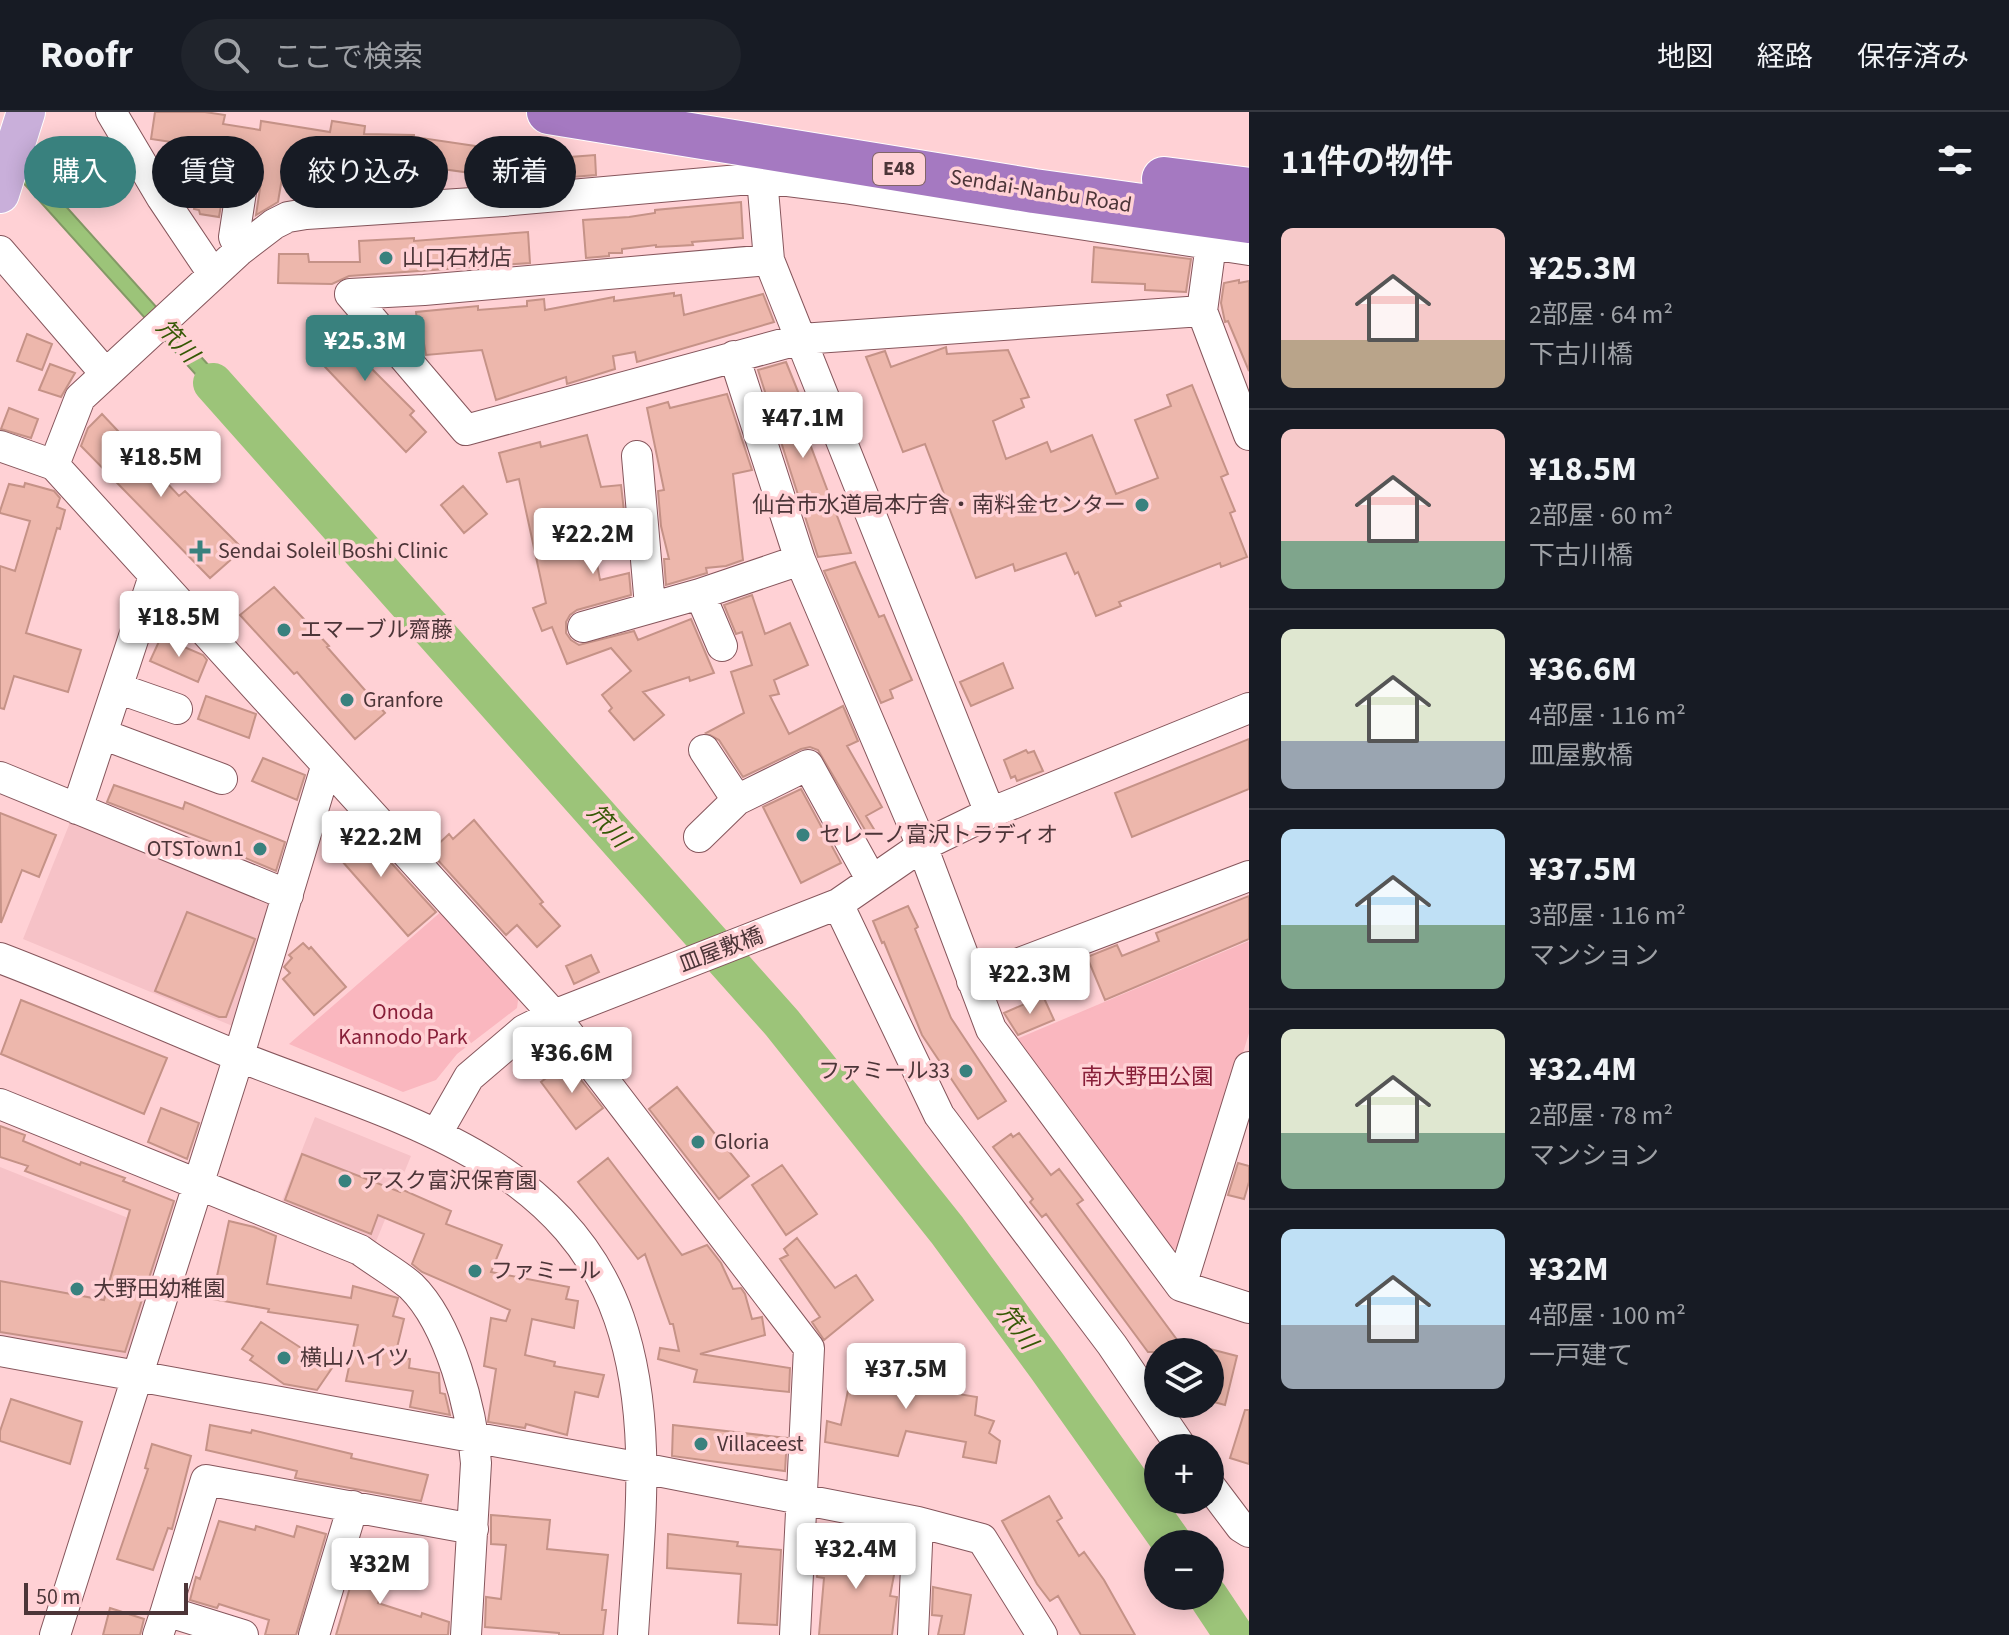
<!DOCTYPE html>
<html lang="ja">
<head>
<meta charset="utf-8">
<style>
  :root { --surface:#171b24; --page:#20242c; --text:#f1f3f6; --muted:#9ea1a6; --line:#363941; --accent:#39817e }
  body { margin:0; font-family:"Source Sans 3","Noto Sans JP",sans-serif; background:var(--page); color:var(--text); height:100vh; display:flex; flex-direction:column; font-size:30px; white-space:nowrap }
  * { box-sizing:border-box; margin:0 }
  p { font-size:26px; color:var(--muted) }
  .icon { flex:none; width:44px; height:44px; fill:none; stroke:currentColor; stroke-width:2; stroke-linecap:round; stroke-linejoin:round }
  .map { position:relative; flex:1; overflow:hidden }
  .side { display:flex; flex-direction:column; background:var(--surface); width:760px }
  .side>* { flex:none }
  .hud { position:absolute; left:24px; top:24px; width:760px; height:72px; display:flex; gap:16px }
  .controls { position:absolute; left:1144px; top:1226px; display:grid; gap:16px }
  .controls a { display:grid; place-items:center; width:80px; height:80px; border-radius:50%; background:var(--surface); box-shadow:0 4px 20px #0003; font-size:40px }
  .scale { position:absolute; left:24px; bottom:20px; width:164px; box-sizing:border-box; padding-left:8px; border:4px solid #4c3538; border-top:0; font-size:22px; line-height:28px; white-space:nowrap; color:#4c3538; -webkit-text-stroke:6px #ffd1d5; paint-order:stroke }
  .price { position:absolute; translate:-50% -68px; padding:0 18px; border-radius:8px; background:#fff; color:#222; font-size:26px; line-height:52px; filter:drop-shadow(0 2px 4px #0008) }
  .price::after { content:''; position:absolute; left:50%; top:48px; width:24px; height:18px; margin-left:-12px; background:inherit; clip-path:polygon(0 0,100% 0,50% 100%) }
  .price.active { background:var(--accent); color:#fff }
  ul { padding:0; list-style:none }
  li { display:flex; align-items:center; gap:24px; height:200px; padding:0 32px }
  li+li { border-top:2px solid var(--line) }
  li span { display:grid; place-items:center; flex:none; width:224px; height:160px; border-radius:12px; color:#555 }
  li>.icon { margin-inline-start:auto }
  span .icon { width:96px; height:96px; fill:#fffc; stroke-width:1 }
  li b { font-size:34px }
  h2 { display:flex; justify-content:space-between; align-items:center; height:96px; padding:0 32px; font-size:34px }
  .chip { padding:0 28px; border-radius:36px; background:var(--surface); box-shadow:0 4px 20px #0003; font-size:28px; line-height:72px }
  .chip.active { background:var(--accent); color:#fff }
  header { display:flex; align-items:center; gap:48px; box-sizing:border-box; height:112px; padding:0 40px; background:var(--surface); border-bottom:2px solid var(--line) }
  header strong { font-size:38px }
  nav { display:flex; gap:44px; margin-inline-start:auto; font-size:28px }
  .search { width:560px; height:72px; background:var(--page); display:flex; align-items:center; gap:20px; box-sizing:border-box; padding:0 28px; border-radius:44px; color:var(--muted); font-size:30px }
  main { display:flex; flex:1; min-height:0 }
  .map>svg:first-child { display:block }
</style>
</head>
<body>
<header>
<strong>Roofr</strong>
<div class="search"><svg class="icon" aria-label="search" viewBox="0 0 24 24"><circle cx="10" cy="10" r="6"/><path d="M15 15l6 6"/></svg>ここで検索</div>
<nav><a>地図</a><a>経路</a><a>保存済み</a></nav>
</header>
<main>
<div class="map">
<svg width="1249" height="1523" viewBox="0 0 1249 1523">
  <rect width="100%" height="100%" fill="#ffd1d5"/>
  <path fill="#f6c2c7" d="M71,708L264,784L270,800L235,915L23,827Z
    M315,1005L411,1044L375,1132L280,1094Z
    M0,1055L171,1123L134,1243L113,1252L0,1230Z"/>
  <path fill="#fab7bf" d="M443,798L519,881L517,896L457,942L436,968L403,980L289,932Z
    M1249,829V921L1184,1136L1168,1138L1014,928Z"/>
  <path fill="#9cc479" stroke="#849966" stroke-width="2" d="M0,21L255,305L244,316L0,45Z"/>
  <g fill="none" stroke-linecap="round" stroke-linejoin="round">
    <path stroke="#9cc479" stroke-width="40" d="M213,271L782,911L947,1118L1047,1254L1173,1432
      M1208,1484L1234,1523"/>
  </g>
  <path fill="#edb7ac" stroke="#c59287" stroke-width="2" d="M155,0H205L225,3L223,12L260,18L261,9L330,20L332,9L365,14L364,22L414,23V25L496,37V34L529,38L527,59H520L518,70L493,72L492,64L413,53V67L358,66L356,81L321,83L323,72L282,66L278,90L256,103L262,63L261,54L256,46L246,42L222,39L223,33L186,27L185,32L151,27Z
    M595,43L596,63L572,65L570,45Z
    M197,77L223,81L219,105L200,102L199,98L194,97Z
    M741,90L743,126L692,130L693,133L676,134L656,135V133L622,137V141H609V144L586,146L583,108L629,105L655,101V98Z
    M528,120L530,151L349,164L332,172L278,171L279,142H308L309,150H360L359,129L414,126V129Z
    M1094,135L1191,147L1186,180L1145,178V172L1092,170Z
    M1239,168V171L1249,169V259L1228,209L1225,210L1221,191L1224,171Z
    M674,181V184L681,183L684,203L763,182L774,210L637,250L635,240L613,244L615,257L567,272L566,265L496,288L482,238L426,243L423,226H419L416,200L478,194V198L527,194V189L544,187L545,198L614,185V189Z
    M338,205L364,235L356,241L414,299L410,303L426,320L406,340L308,237L314,232L311,229Z
    M27,222L52,232L42,258L17,249Z
    M946,235L947,242L1008,238L1029,285L1021,287L1024,295L993,309L1006,347L1047,330L1051,340L1092,323L1116,382L1158,366L1135,308L1171,294L1167,283L1192,273L1228,362L1221,365L1235,399L1230,401L1247,445L1221,455L1220,451L1119,490L1121,494L1096,504L1078,460L1075,462L1066,441L1015,459L1013,452L976,466L925,332L903,340L866,245L885,239L891,255Z
    M786,250L803,292L807,291L818,320L807,324L851,441L818,445L817,442L758,258Z
    M50,252L75,261L61,285L39,278Z
    M727,282L752,358L733,362L743,448L726,454L706,456L707,461L666,473L664,447H669L661,414L658,379L664,378L647,296L668,290L670,296Z
    M9,296L38,307L31,326L1,317Z
    M102,302L179,384L185,379L243,437L210,466L81,334L88,316Z
    M587,323L601,375L621,373L624,399L588,404L600,468L629,461L631,483L577,498L570,503L566,510V521L571,528L579,533L634,519L638,528L691,507L714,561L690,569L689,565L643,580L664,603L634,628L609,599L612,596L602,583L631,559L611,536L567,552L552,515L542,519L533,496L546,491L519,367L507,370L499,341L540,330L541,335Z
    M25,371L54,379L60,386L57,395L65,398L60,417L57,416L26,521L81,538L68,580L14,564L4,597L0,596V454L15,459L30,409L0,401V399L9,372L24,375Z
    M463,374L487,402L464,421L441,393Z
    M855,450L879,505L884,503L912,568L890,578L893,586L881,591L824,459Z
    M274,475L329,534L327,535L385,601L355,627L297,560L294,562L240,503Z
    M752,483L765,522L790,511L808,553L774,568L779,582L770,584L789,622L843,594L858,629L847,634L882,695L866,704L875,719L868,723L818,638L810,635L801,637L743,665L719,628L706,621L744,601L731,560L752,553L742,520L736,522L724,493Z
    M161,525L203,543L207,548L198,570L150,549Z
    M1003,551L1013,576L971,594L960,570Z
    M206,584L256,602L249,626L198,607Z
    M1249,627V677L1132,725L1115,681Z
    M1026,638L1028,641L1034,639L1043,659L1017,669L1015,664L1011,666L1004,648Z
    M263,646L305,663L297,688L252,669Z
    M114,673L183,697L185,690L285,730L276,759L229,739L230,737L107,690Z
    M801,677L841,751L801,771L763,695Z
    M0,701L56,723L39,765L22,758L1,811Z
    M474,708L543,790L540,792L560,814L537,835L517,813L506,823L435,745L439,741L434,736L449,722L453,727Z
    M353,709L436,800L408,824L327,732Z
    M1249,784V827L1105,888L1087,845L1117,833L1122,844L1159,829L1156,821Z
    M908,794L918,815L915,817L951,906L1006,989L978,1007L922,923L884,830L882,831L873,809Z
    M187,800L255,827L226,905H219L155,879Z
    M303,831L309,837L311,835L346,875L314,903L283,867L290,861L284,855L292,846L289,843Z
    M591,843L599,860L574,872L566,854Z
    M1043,884L1054,908L1018,923L1004,901Z
    M21,888L167,946L144,1002L1,942Z
    M567,950L603,996L576,1017L541,970Z
    M677,975L749,1064L719,1087L649,997Z
    M161,996L199,1011L187,1047L148,1030Z
    M0,1014L25,1023L23,1029L80,1053L81,1050L125,1066L123,1069L174,1089L125,1240L0,1220V1169L104,1188L130,1098L25,1059L28,1054L0,1045Z
    M1019,1021L1051,1063L1059,1057L1083,1088L1077,1092L1186,1240H1148L1046,1102L1042,1105L1030,1090L1033,1087L993,1035L1011,1022L1013,1025Z
    M302,1042L400,1080L401,1077L451,1099L446,1112L502,1133L491,1160L569,1175L566,1187L578,1189L574,1216L532,1207L525,1243L555,1250L554,1254L604,1263L598,1285L575,1280L567,1323L526,1312L525,1316L488,1310L496,1257L484,1254L491,1206L506,1209L510,1198L422,1160L412,1152L424,1122L378,1103L371,1122L285,1088Z
    M608,1046L682,1143L707,1133L721,1151L733,1177L741,1176L745,1182L752,1207L762,1205L765,1223L700,1242L790,1256L789,1280L694,1270L697,1258L658,1247L660,1236L679,1239L673,1212H670L645,1142L638,1147L578,1070Z
    M1238,1051L1249,1054V1070L1244,1087L1228,1083Z
    M782,1053L817,1102L786,1123L752,1073Z
    M229,1109L254,1115L276,1124L267,1172L351,1186L353,1174L398,1186L393,1204L404,1207L395,1244L410,1247L409,1256L439,1261L440,1281L445,1282L450,1303L410,1295L413,1279L346,1269L358,1213L268,1200L269,1197L212,1187Z
    M797,1126L835,1176L856,1163L873,1188L824,1228L812,1210L820,1205L780,1147L788,1143L784,1137Z
    M261,1210L332,1256L317,1278L284,1272L250,1248L253,1244L242,1237Z
    M1210,1237L1237,1244L1225,1293L1210,1289Z
    M856,1239L919,1249L915,1275L977,1285L975,1303L994,1309L989,1321L1000,1329L996,1351L963,1345L966,1330L906,1319L898,1344L825,1330L827,1309L841,1313Z
    M11,1287L82,1310L70,1352L0,1329V1319Z
    M1245,1298H1249V1352L1230,1346Z
    M210,1313L251,1321L252,1318L352,1342L351,1346L428,1363L421,1389L295,1366L297,1359L206,1338Z
    M673,1313L787,1326L785,1359L672,1344Z
    M152,1332L191,1344L172,1417L168,1416L153,1458L117,1447L148,1357L145,1356Z
    M1049,1384L1062,1406L1057,1409L1079,1444L1084,1440L1104,1468L1135,1523H1081L1058,1484L1050,1489L1037,1472L1002,1409Z
    M491,1403L550,1408L547,1437L608,1443L602,1498H606L603,1523H559V1521L485,1515L486,1485L501,1487L506,1433L491,1432Z
    M219,1409L255,1418L256,1414L294,1425L297,1414L326,1422L296,1523H265L269,1508L219,1492L217,1496L190,1488L196,1465L200,1467Z
    M668,1422L738,1430L737,1434L781,1438L777,1513L738,1511L741,1462L667,1456Z
    M819,1431L898,1442L890,1484L897,1485L892,1523H819L824,1466L817,1465Z
    M361,1438L391,1447L378,1491L421,1505L422,1501L449,1510L448,1523H336Z
    M933,1475L971,1483L964,1523H938L942,1504L932,1503Z
    M110,1496L144,1507L140,1523H103Z"/>
  <g fill="none" stroke-linecap="round" stroke-linejoin="round">
    <g stroke="#86565c" stroke-width="32">
      <path id="minor" d="M111,0L162,86L213,162
        M174,51L244,60L234,125L240,138
        M762,66L769,148L990,701
        M1211,132L1202,199L1249,323
        M0,139L105,261
        M350,182L466,318L801,227L1202,199
        M350,182L424,178L769,148
        M734,244L800,448L922,734L991,917L1181,1174L1249,1196
        M0,334L54,353L554,903L809,1236L795,1523
        M637,344L650,494
        M54,353L80,286L240,138L274,112L288,105L306,102L503,89L762,66L844,76L1249,138
        M700,482L722,534
        M583,515L700,482L800,448
        M117,576L177,597
        M102,622L222,667
        M704,638L737,688
        M0,665L288,783
        M77,697L154,464
        M699,725L737,688L808,653L871,767
        M838,792L939,1003L1112,1233L1182,1336
        M0,846C81,877 160,912 240,945C383,1002 562,1042 619,1206C654,1307 639,1419 633,1523
        M972,869L1249,764
        M0,992L360,1138C376,1150 396,1161 411,1174C450,1212 472,1298 476,1351L466,1523
        M437,1021L469,965L524,918L554,903L838,792L922,734L990,701L1249,596
        M1181,1174L1249,955
        M0,1239L642,1356L918,1410L982,1427L1042,1523
        M1210,1374L1241,1415L1249,1420
        M166,1499L206,1368L473,1417
        M55,1523L233,963L326,655
        M158,1523L166,1499L243,1523
        M314,1523L353,1394
        M913,1523L918,1410"/>
    </g>
    <g stroke="#fff" stroke-width="40">
      <path id="major" d="M0,82L26,0"/>
    </g>
    <g stroke="#fff" stroke-width="46">
      <path id="highway" d="M549,0L1034,79L1249,109
        M1164,67L1249,78"/>
    </g>
    <use href="#minor" stroke="#fff" stroke-width="30"/>
    <use href="#major" stroke="#c9afda" stroke-width="38"/>
    <use href="#highway" stroke="#a579c1" stroke-width="44"/>
  </g>
  <g fill="#39817e" stroke="#ffd1d5" stroke-width="3">
    <circle cx="386" cy="146" r="8"/>
    <circle cx="1142" cy="393" r="8"/>
    <path d="M196 427h8v8h8v8h-8v8h-8v-8h-8v-8h8z"/>
    <circle cx="284" cy="518" r="8"/>
    <circle cx="347" cy="588" r="8"/>
    <circle cx="803" cy="723" r="8"/>
    <circle cx="260" cy="737" r="8"/>
    <circle cx="966" cy="959" r="8"/>
    <circle cx="698" cy="1030" r="8"/>
    <circle cx="345" cy="1069" r="8"/>
    <circle cx="475" cy="1159" r="8"/>
    <circle cx="77" cy="1177" r="8"/>
    <circle cx="284" cy="1246" r="8"/>
    <circle cx="701" cy="1332" r="8"/>
  </g>
  <g text-anchor="middle" dominant-baseline="central" stroke-width="7" stroke-linejoin="round" paint-order="stroke">
    <rect fill="#ffd1d5" stroke="#826467" stroke-width="2" x="873" y="41" width="52" height="32" rx="6"/>
    <g font-size="20" font-weight="bold" fill="#4c3538">
      <text x="899" y="57">E48</text>
    </g>
    <g font-size="22" fill="#4c3538" stroke="#ffd1d5">
      <text transform="translate(1041 79) rotate(9)">Sendai-Nanbu Road</text>
      <text transform="translate(721 838) rotate(-21)">皿屋敷橋</text>
    </g>
    <g font-size="22" fill="#4c3538" stroke="#ffd1d5" text-anchor="start">
      <text x="402" y="146">山口石材店</text>
      <text x="1126" y="393" text-anchor="end">仙台市水道局本庁舎・南料金センター</text>
      <text x="218" y="439">Sendai Soleil Boshi Clinic</text>
      <text x="300" y="518">エマーブル齋藤</text>
      <text x="363" y="588">Granfore</text>
      <text x="819" y="723">セレーノ富沢トラディオ</text>
      <text x="244" y="737" text-anchor="end">OTSTown1</text>
      <text x="950" y="959" text-anchor="end">ファミール33</text>
      <text x="714" y="1030">Gloria</text>
      <text x="361" y="1069">アスク富沢保育園</text>
      <text x="491" y="1159">ファミール</text>
      <text x="93" y="1177">大野田幼稚園</text>
      <text x="300" y="1246">横山ハイツ</text>
      <text x="717" y="1332">Villaceest</text>
    </g>
    <g font-size="22" fill="#881f39" stroke="#ffd1d5">
      <text x="403" y="900">Onoda<tspan x="403" dy="25">Kannodo Park</tspan></text>
      <text x="1147" y="965">南大野田公園</text>
    </g>
    <g font-size="24" font-style="italic" fill="#355804" stroke="#ffd1d5">
      <text transform="translate(177 229) rotate(48)">笊川</text>
      <text transform="translate(608 714) rotate(48)">笊川</text>
      <text transform="translate(1017 1215) rotate(54)">笊川</text>
    </g>
  </g>
</svg>
<div class="controls">
<a><svg class="icon" aria-label="layers" viewBox="0 0 24 24"><path d="M12 4l9 5-9 5-9-5zM3 14l9 5 9-5"/></svg></a>
<a>+</a>
<a>−</a>
</div>
<div class="scale">50 m</div>
<b class="price active" style="left:365px;top:271px">¥25.3M</b>
<b class="price" style="left:803px;top:348px">¥47.1M</b>
<b class="price" style="left:161px;top:387px">¥18.5M</b>
<b class="price" style="left:593px;top:464px">¥22.2M</b>
<b class="price" style="left:179px;top:547px">¥18.5M</b>
<b class="price" style="left:381px;top:767px">¥22.2M</b>
<b class="price" style="left:1030px;top:904px">¥22.3M</b>
<b class="price" style="left:572px;top:983px">¥36.6M</b>
<b class="price" style="left:906px;top:1299px">¥37.5M</b>
<b class="price" style="left:856px;top:1479px">¥32.4M</b>
<b class="price" style="left:380px;top:1494px">¥32M</b>
<div class="hud">
<a class="chip active">購入</a>
<a class="chip">賃貸</a>
<a class="chip">絞り込み</a>
<a class="chip">新着</a>
</div>
</div>
<section class="side">
<h2>11件の物件<svg class="icon" aria-label="filters" viewBox="0 0 24 24"><path d="M4 7h16M4 17h16"/><circle cx="9" cy="7" r="2"/><circle cx="15" cy="17" r="2"/></svg></h2>
<ul>
<li><span style="background:linear-gradient(#f6c9c9 70%,#b9a48a 0)"><svg class="icon" aria-label="home" viewBox="0 0 24 24"><path d="M3 11l9-7 9 7M6 9v11h12V9"/></svg></span><div><b>¥25.3M</b><p>2部屋 · 64 m²</p><p>下古川橋</p></div></li>
<li><span style="background:linear-gradient(#f6c9c9 70%,#7fa58c 0)"><svg class="icon" aria-label="home" viewBox="0 0 24 24"><path d="M3 11l9-7 9 7M6 9v11h12V9"/></svg></span><div><b>¥18.5M</b><p>2部屋 · 60 m²</p><p>下古川橋</p></div></li>
<li><span style="background:linear-gradient(#dfe7d0 70%,#9aa5b1 0)"><svg class="icon" aria-label="home" viewBox="0 0 24 24"><path d="M3 11l9-7 9 7M6 9v11h12V9"/></svg></span><div><b>¥36.6M</b><p>4部屋 · 116 m²</p><p>皿屋敷橋</p></div></li>
<li><span style="background:linear-gradient(#bfe0f5 60%,#7fa58c 0)"><svg class="icon" aria-label="home" viewBox="0 0 24 24"><path d="M3 11l9-7 9 7M6 9v11h12V9"/></svg></span><div><b>¥37.5M</b><p>3部屋 · 116 m²</p><p>マンション</p></div></li>
<li><span style="background:linear-gradient(#dfe7d0 65%,#7fa58c 0)"><svg class="icon" aria-label="home" viewBox="0 0 24 24"><path d="M3 11l9-7 9 7M6 9v11h12V9"/></svg></span><div><b>¥32.4M</b><p>2部屋 · 78 m²</p><p>マンション</p></div></li>
<li><span style="background:linear-gradient(#bfe0f5 60%,#9aa5b1 0)"><svg class="icon" aria-label="home" viewBox="0 0 24 24"><path d="M3 11l9-7 9 7M6 9v11h12V9"/></svg></span><div><b>¥32M</b><p>4部屋 · 100 m²</p><p>一戸建て</p></div></li>
</ul>
</section>
</main>
</body>
</html>
